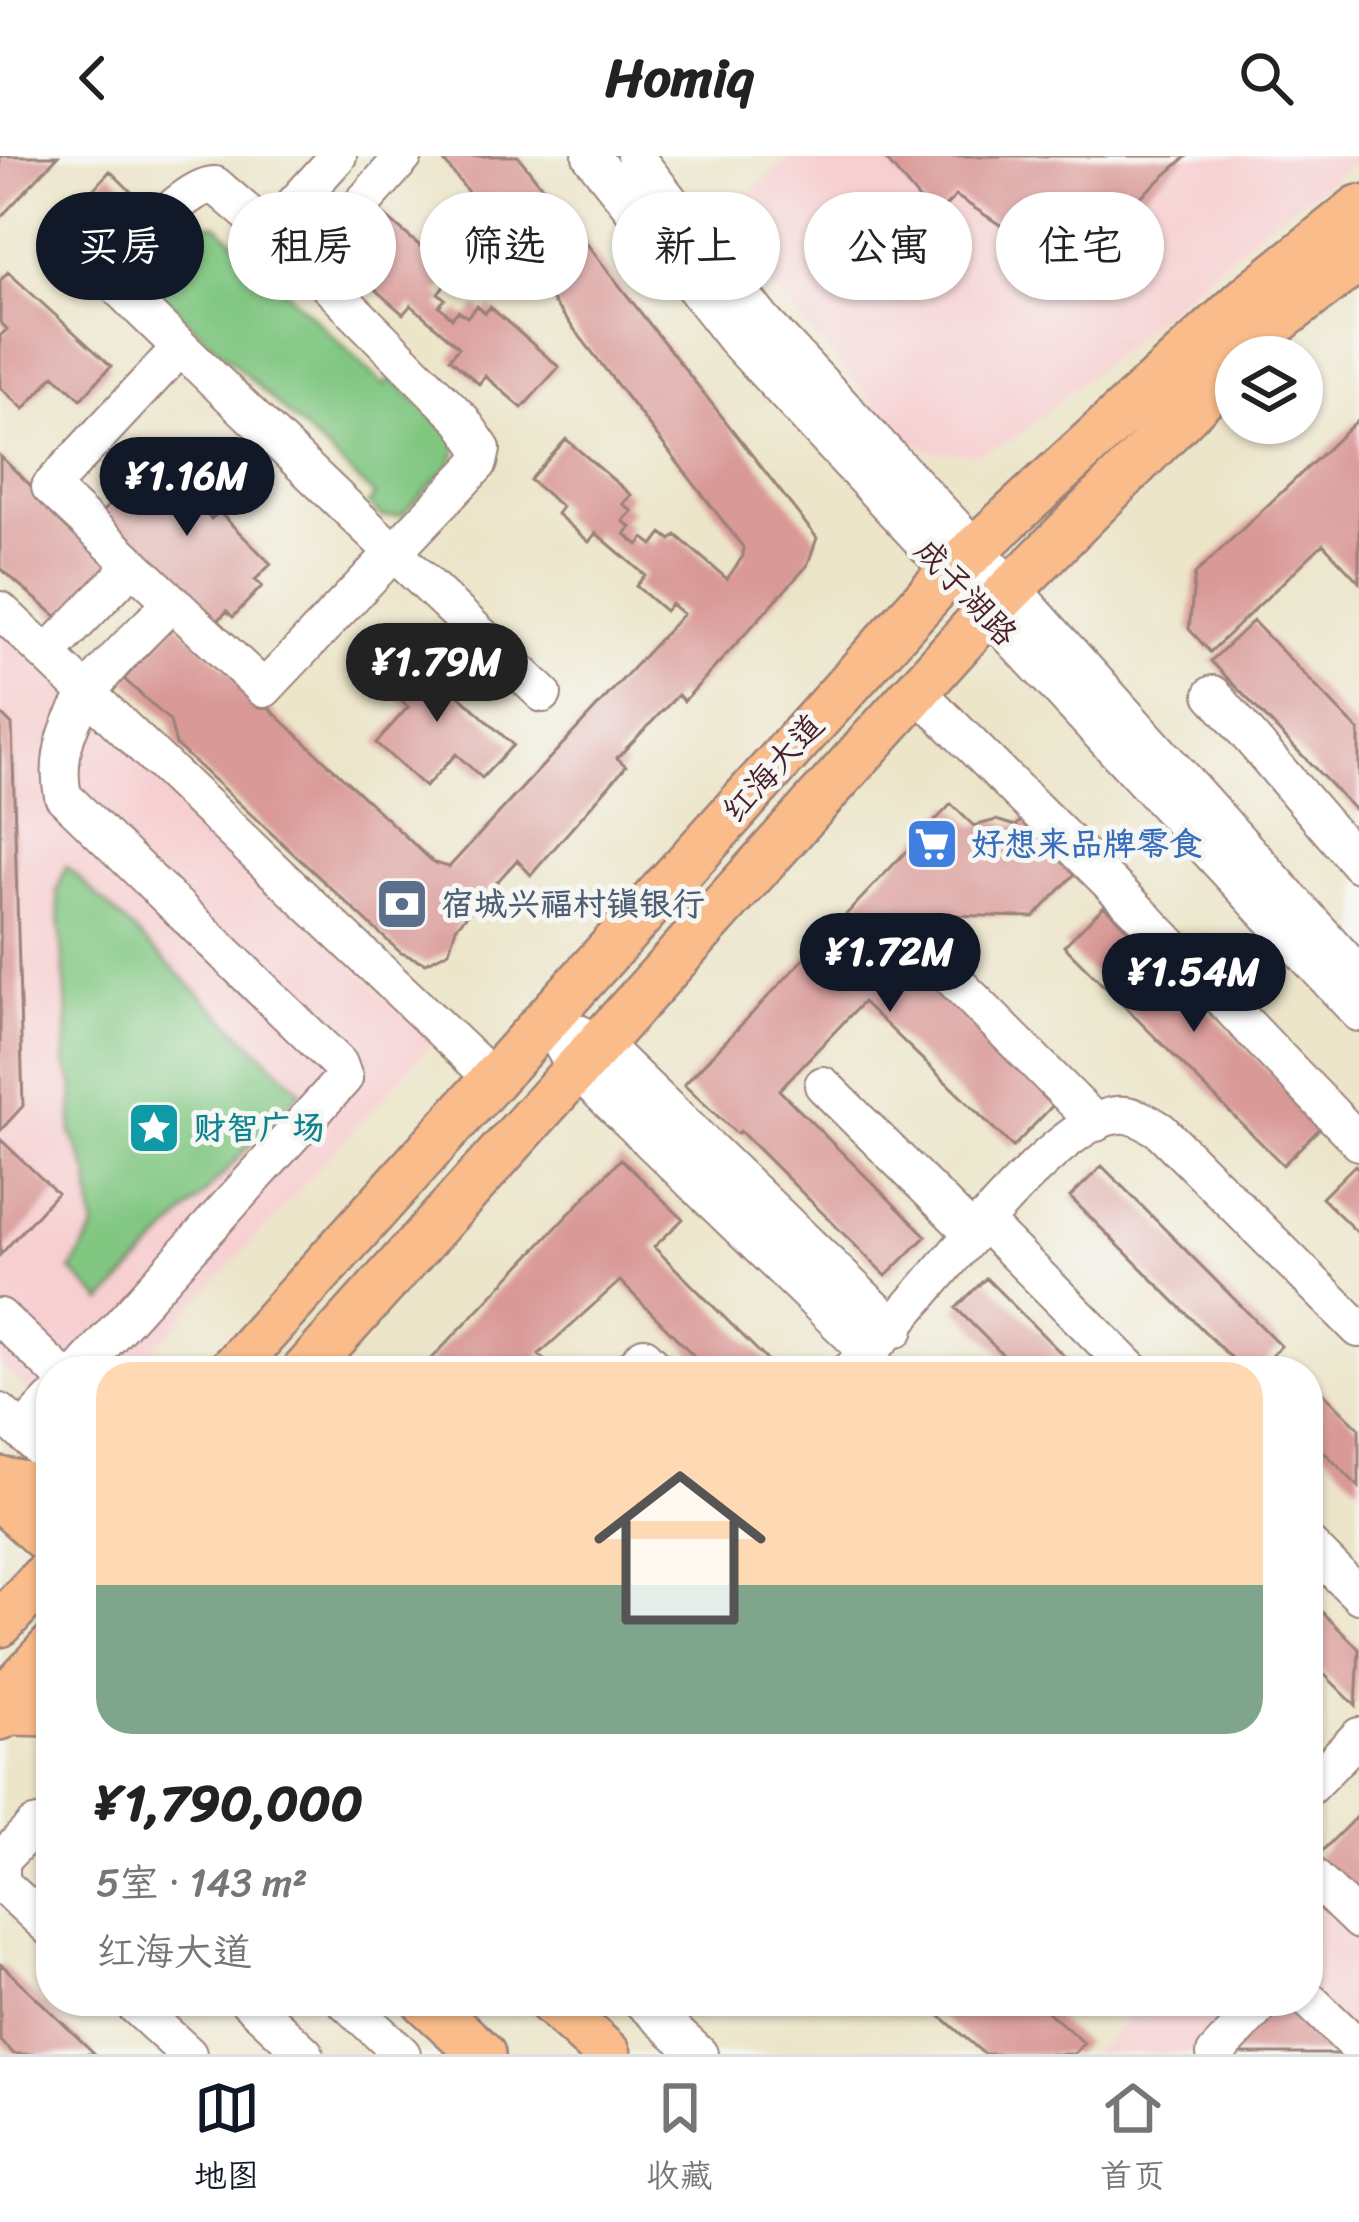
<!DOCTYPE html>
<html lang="zh">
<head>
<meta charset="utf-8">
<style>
  :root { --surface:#fff; --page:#f2f2f2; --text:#222; --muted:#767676; --line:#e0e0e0; --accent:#111827 }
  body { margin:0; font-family:Sriracha,"LXGW WenKai TC",sans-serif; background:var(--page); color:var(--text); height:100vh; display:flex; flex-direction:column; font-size:45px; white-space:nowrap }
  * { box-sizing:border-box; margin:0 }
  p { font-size:39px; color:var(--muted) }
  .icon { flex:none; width:66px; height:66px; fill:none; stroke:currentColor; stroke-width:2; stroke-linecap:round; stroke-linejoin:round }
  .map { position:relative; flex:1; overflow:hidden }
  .panel { position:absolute; left:36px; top:1200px; width:1287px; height:660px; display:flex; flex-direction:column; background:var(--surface); border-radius:48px; box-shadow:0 3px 9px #0004 }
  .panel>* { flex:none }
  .banner { position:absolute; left:36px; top:36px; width:1287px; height:108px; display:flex; gap:24px }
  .controls { position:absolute; left:1215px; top:180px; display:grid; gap:24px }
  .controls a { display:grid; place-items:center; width:108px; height:108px; border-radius:50%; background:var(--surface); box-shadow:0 3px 9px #0004; font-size:60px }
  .price { position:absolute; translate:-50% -102px; padding:0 27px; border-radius:42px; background:var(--accent); color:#fff; font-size:39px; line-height:78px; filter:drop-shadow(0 3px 6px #0008) }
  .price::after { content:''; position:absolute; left:50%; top:72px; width:36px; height:27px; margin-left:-18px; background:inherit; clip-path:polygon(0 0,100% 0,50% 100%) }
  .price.on { background:#222; color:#fff }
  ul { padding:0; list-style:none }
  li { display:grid; align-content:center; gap:24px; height:636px; padding:0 60px }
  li+li { border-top:3px solid var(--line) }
  li span { display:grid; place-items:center; height:372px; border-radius:36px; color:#555 }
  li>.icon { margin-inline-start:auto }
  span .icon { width:216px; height:216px; fill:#fffc; stroke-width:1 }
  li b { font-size:51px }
  .pill { padding:0 42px; border-radius:54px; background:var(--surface); box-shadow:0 3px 9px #0004; font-size:42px; line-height:108px }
  .pill.on { background:var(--accent); color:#fff }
  header { display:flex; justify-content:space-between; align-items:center; height:156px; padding:0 60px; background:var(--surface); font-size:54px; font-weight:700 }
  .menu { display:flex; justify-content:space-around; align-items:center; height:168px; border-top:3px solid var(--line); background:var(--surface); font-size:33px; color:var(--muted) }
  .menu a { display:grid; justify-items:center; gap:6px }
  .menu .on { color:var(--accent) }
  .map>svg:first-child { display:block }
</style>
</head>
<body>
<header><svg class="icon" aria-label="back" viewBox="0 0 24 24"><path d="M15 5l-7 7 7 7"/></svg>Homiq<svg class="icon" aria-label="search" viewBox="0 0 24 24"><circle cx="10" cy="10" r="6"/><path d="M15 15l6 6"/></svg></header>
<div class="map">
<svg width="1359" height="1898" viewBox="0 0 1359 1898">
  <rect width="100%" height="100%" fill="#f6f6f2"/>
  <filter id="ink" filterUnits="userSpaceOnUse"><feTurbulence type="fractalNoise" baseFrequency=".00833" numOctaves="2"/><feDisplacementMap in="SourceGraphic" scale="24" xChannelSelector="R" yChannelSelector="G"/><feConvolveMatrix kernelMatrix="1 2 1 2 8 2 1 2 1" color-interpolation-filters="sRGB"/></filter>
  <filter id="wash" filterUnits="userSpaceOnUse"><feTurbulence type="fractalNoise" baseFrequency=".004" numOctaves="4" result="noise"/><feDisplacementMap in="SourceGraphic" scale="48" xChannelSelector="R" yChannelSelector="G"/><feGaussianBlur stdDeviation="2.7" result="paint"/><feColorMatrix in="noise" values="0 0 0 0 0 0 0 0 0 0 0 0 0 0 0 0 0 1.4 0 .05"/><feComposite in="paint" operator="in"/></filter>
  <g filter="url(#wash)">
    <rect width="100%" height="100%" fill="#ece5c9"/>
    <path fill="#f7cfd1" d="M792,0H1356L1357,6L1269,67L1013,284L975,298L930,295L895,273L714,64Z
      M0,472L433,886L135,1215H51V1257L0,1209Z
      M1308,1732L1359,1782V1898H1093L1143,1845H1308Z"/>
    <path fill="#81c782" stroke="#667356" stroke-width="3" d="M208,68L217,69L384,229L392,222L453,279L458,289L451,308L401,360L382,361L368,348L375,340L152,131C149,109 187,72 208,68Z
      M66,710L301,935L103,1146L71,1114L94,1075L89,1019L71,977L74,930L65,907L68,861L57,735Z"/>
    <g id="blocks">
      <path fill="#d99997" d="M0,0H58L0,62Z
        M440,0H518L817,382L807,410L684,545L678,539L617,602L626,610L531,719L517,704L456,771L449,795L426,807L401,797L176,589L170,565L124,523L177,466L434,707L449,711L683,458L671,448L665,455L636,430L645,419L596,377L589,386L557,358L562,351L530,324L566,283L631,339L623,348L632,355L623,365L631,371L625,378L638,389L644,382L653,389L662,377L671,384L676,379L727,423L743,400V391Z
        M883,0H1187L1121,58L1095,74L1055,84L1005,72L956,40L934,61Z
        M110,15L144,48L123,71L89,38Z
        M380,56L445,111L437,120L446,127L438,137L445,143L439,150L452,162L458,155L467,161L477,150L485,157L490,151L559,211L522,252L485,220L479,228L450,202L459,191L411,149L403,158L371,130L377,124L345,97Z
        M8,116L111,210L81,243L54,219L24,253L0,231V180L7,173L0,166V125Z
        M1359,263V426L1323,388L1210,496L1189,473L1195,418Z
        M159,297L205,343L198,350L211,363L219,356L271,408L255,424L262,430L233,461L227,455L215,468L102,356L118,340L113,334L140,307L145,312Z
        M0,300L112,408L59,463L0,412Z
        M1253,465L1359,575V658L1211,505Z
        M410,494L513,589L482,622L456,598L425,631L376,587L408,551L381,526Z
        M0,557L12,569L23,950L0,975Z
        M951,648L974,670L996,664L1016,670L1034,652L1086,706L1034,761L945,759L906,800L1057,945L1013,991L863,846L779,934L926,1080L886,1120L740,975L737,978L684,929Z
        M1104,750L1323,969L1283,1009L1064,790Z
        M0,983L57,1037L0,1099Z
        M621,1003L683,1063L654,1091L778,1215H709L620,1125L539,1198L556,1215H420Z
        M1355,1009L1359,1013V1078L1322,1042Z
        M1102,1010L1281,1190L1256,1215H1244L1070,1041Z
        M986,1122L1079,1215H1019L956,1152Z
        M1308,1221L1359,1272V1331L1308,1280Z
        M1308,1442L1359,1493L1356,1550L1308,1502Z
        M1359,1658V1743L1316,1701Z
        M0,1808L4,1811L95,1898H14L0,1885Z
        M923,1845H1036L1084,1887L1074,1898H984Z
        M1275,1845H1297L1353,1898H1224Z"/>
    </g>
  </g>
  <g filter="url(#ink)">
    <use href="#blocks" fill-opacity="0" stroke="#9b827a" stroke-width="3"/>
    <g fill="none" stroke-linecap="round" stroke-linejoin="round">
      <g stroke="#9b827a" stroke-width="40">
        <path id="minor" d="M591,0L734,182L1359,857
          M635,0L762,164L1011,431L1359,819
          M269,76L338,0
          M308,109L404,0
          M180,192L50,331L264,533C336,457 407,382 479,307L482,293L462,264L308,109L215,29C186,28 115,104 119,132C260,268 400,404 543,538
          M0,454L493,923
          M47,498L133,409
          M917,535L1141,758L1359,986
          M1213,538L1359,708
          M951,821L1096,967
          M546,862L600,887L896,1173
          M563,891L576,913L870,1198
          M823,929L972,1077
          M983,1065L1133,1215
          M0,1161L57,1215
          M79,1215L344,922L339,908L63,640C46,557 120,501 172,446
          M630,1215L644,1200L659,1215
          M849,1215C910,1164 1045,967 1117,959C1133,957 1147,966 1160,974L1359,1173
          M0,1256L51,1303
          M22,1276L51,1245
          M1308,1388L1359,1439
          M1308,1632L1359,1580
          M51,1666L34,1670L1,1704V1727L51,1773
          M1308,1716L1359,1765
          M1308,1843L1359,1892
          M130,1845L188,1898
          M248,1845L305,1898
          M345,1845L402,1898
          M641,1845L699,1898
          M1215,1898L1264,1845"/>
      </g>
      <g stroke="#9b827a" stroke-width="50">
        <path id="major" d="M1242,201L1280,163L1359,102
          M230,1215L948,418L1251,139L1359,52
          M305,1215L985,459L1236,207
          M0,1324L51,1334
          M0,1342L51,1388
          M0,1468L51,1413
          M0,1547L51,1492
          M0,1561L12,1556L51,1557
          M425,1845L482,1898
          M550,1845L608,1898"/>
      </g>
      <use href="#minor" stroke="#fff" stroke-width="36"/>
      <use href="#major" stroke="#f9bc8a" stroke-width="45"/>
    </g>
  </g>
  <defs>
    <g id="supermarket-square" transform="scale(2.7)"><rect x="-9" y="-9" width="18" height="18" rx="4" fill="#3f7fe0" stroke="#f6f6f2"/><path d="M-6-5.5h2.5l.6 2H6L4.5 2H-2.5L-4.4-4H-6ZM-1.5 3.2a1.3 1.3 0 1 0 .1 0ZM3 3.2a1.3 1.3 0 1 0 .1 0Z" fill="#fff"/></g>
    <g id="bank-square" transform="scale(2.7)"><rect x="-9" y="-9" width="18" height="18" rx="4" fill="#5c6f8a" stroke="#f6f6f2"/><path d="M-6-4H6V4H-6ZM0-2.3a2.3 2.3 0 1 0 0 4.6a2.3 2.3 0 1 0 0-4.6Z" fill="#fff"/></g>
    <g id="sight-square" transform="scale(2.7)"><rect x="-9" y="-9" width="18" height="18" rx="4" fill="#0f9aa8" stroke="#f6f6f2"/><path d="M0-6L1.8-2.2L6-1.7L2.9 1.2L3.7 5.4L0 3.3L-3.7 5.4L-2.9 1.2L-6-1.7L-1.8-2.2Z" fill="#fff"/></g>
  </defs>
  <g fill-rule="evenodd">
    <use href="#supermarket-square" x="932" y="688"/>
    <use href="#bank-square" x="402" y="748"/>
    <use href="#sight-square" x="154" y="972"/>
  </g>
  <g text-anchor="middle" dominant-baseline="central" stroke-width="10" stroke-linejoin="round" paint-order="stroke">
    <g font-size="33" fill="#4a1f2b" stroke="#f6f6f2">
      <text transform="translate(966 436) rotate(47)">成子湖路</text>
      <text transform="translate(773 612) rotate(-48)">红海大道</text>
    </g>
    <g font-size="33" font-weight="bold" fill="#366cbe" stroke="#f6f6f2" text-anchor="start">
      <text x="971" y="688">好想来品牌零食</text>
    </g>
    <g font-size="33" font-weight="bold" fill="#4e5e75" stroke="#f6f6f2" text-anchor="start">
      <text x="441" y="748">宿城兴福村镇银行</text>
    </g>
    <g font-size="33" font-weight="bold" fill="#0d838f" stroke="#f6f6f2" text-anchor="start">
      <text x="193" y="972">财智广场</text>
    </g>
  </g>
</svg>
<div class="controls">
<a><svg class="icon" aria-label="layers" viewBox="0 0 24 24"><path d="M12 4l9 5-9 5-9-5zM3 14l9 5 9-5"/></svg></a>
</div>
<b class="price" style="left:187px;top:383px">¥1.16M</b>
<b class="price on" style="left:437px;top:569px">¥1.79M</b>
<b class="price" style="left:890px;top:859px">¥1.72M</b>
<b class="price" style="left:1194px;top:879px">¥1.54M</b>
<div class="banner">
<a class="pill on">买房</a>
<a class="pill">租房</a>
<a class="pill">筛选</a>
<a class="pill">新上</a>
<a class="pill">公寓</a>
<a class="pill">住宅</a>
</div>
<section class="panel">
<ul>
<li><span style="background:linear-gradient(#ffd9b3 60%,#7fa58c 0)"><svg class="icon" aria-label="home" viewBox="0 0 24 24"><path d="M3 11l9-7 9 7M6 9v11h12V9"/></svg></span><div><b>¥1,790,000</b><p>5室 · 143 m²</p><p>红海大道</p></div></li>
</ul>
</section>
</div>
<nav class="menu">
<a class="on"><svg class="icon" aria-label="map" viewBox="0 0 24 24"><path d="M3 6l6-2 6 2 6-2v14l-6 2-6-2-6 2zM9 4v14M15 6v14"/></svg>地图</a>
<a><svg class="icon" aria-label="saved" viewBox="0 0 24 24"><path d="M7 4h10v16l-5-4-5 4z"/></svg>收藏</a>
<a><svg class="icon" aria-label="home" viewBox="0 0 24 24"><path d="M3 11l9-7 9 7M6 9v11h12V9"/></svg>首页</a>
</nav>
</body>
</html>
